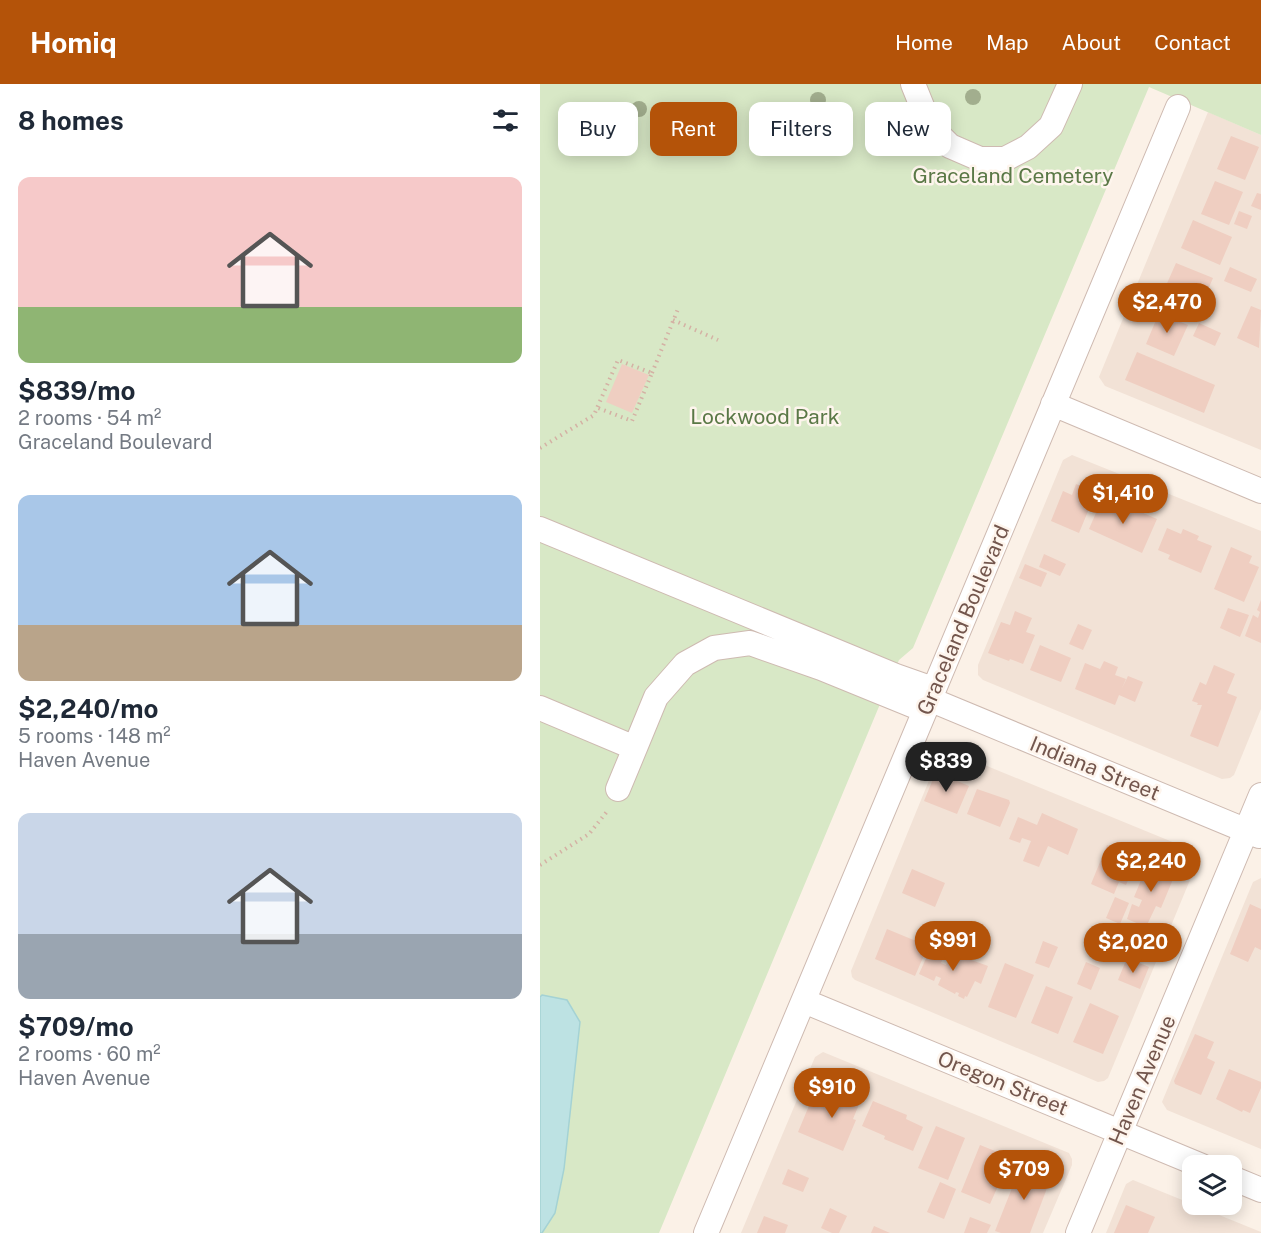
<!DOCTYPE html>
<html lang="en">
<head>
<meta charset="utf-8">
<style>
  :root { --surface:#fff; --page:#f6f6f7; --text:#1f2937; --muted:#747a83; --accent:#b45309 }
  body { margin:0; font-family:"Public Sans",sans-serif; background:var(--page); color:var(--text); height:100vh; display:flex; flex-direction:column; font-size:22px; white-space:nowrap }
  * { box-sizing:border-box; margin:0 }
  p { font-size:20px; color:var(--muted) }
  .icon { flex:none; width:33px; height:33px; fill:none; stroke:currentColor; stroke-width:2; stroke-linecap:round; stroke-linejoin:round }
  .map { position:relative; flex:1; overflow:hidden }
  .details { display:flex; flex-direction:column; background:var(--surface); width:540px }
  .details>* { flex:none }
  .banner { position:absolute; left:18px; top:18px; width:570px; height:54px; display:flex; gap:12px }
  .tools { position:absolute; left:642px; top:1071px; display:grid; gap:12px }
  .tools a { display:grid; place-items:center; width:60px; height:60px; border-radius:12px; background:var(--surface); box-shadow:0 3px 15px #0003; font-size:30px }
  .price { position:absolute; translate:-50% -51px; padding:0 14px; border-radius:21px; background:var(--accent); color:#fff; font-size:20px; line-height:39px; filter:drop-shadow(0 2px 3px #0008) }
  .price::after { content:''; position:absolute; left:50%; top:36px; width:18px; height:14px; margin-left:-9px; background:inherit; clip-path:polygon(0 0,100% 0,50% 100%) }
  .price.current { background:#222; color:#fff }
  ul { padding:0; list-style:none }
  li { display:grid; align-content:center; gap:12px; height:318px; padding:0 18px }
  li span { display:grid; place-items:center; height:186px; border-radius:12px; color:#555 }
  li>.icon { margin-inline-start:auto }
  span .icon { width:108px; height:108px; fill:#fffc; stroke-width:1 }
  li b { font-size:26px }
  h2 { display:flex; justify-content:space-between; align-items:center; height:72px; padding:0 18px; font-size:26px }
  .tag { padding:0 21px; border-radius:12px; background:var(--surface); box-shadow:0 3px 15px #0003; font-size:21px; line-height:54px }
  .tag.current { background:var(--accent); color:#fff }
  header { display:flex; align-items:center; gap:36px; box-sizing:border-box; height:84px; padding:0 30px; background:var(--accent); color:#fff }
  header strong { font-size:28px }
  nav { display:flex; gap:33px; margin-inline-start:auto; font-size:21px }
  main { display:flex; flex:1; min-height:0 }
  .map>svg:first-child { display:block }
</style>
</head>
<body>
<header>
<strong>Homiq</strong>
<nav><a>Home</a><a>Map</a><a>About</a><a>Contact</a></nav>
</header>
<main>
<section class="details">
<h2>8 homes<svg class="icon" aria-label="filters" viewBox="0 0 24 24"><path d="M4 7h16M4 17h16"/><circle cx="9" cy="7" r="2"/><circle cx="15" cy="17" r="2"/></svg></h2>
<ul>
<li><span style="background:linear-gradient(#f6c9c9 70%,#8fb573 0)"><svg class="icon" aria-label="home" viewBox="0 0 24 24"><path d="M3 11l9-7 9 7M6 9v11h12V9"/></svg></span><div><b>$839/mo</b><p>2 rooms · 54 m²</p><p>Graceland Boulevard</p></div></li>
<li><span style="background:linear-gradient(#a9c7e8 70%,#b9a48a 0)"><svg class="icon" aria-label="home" viewBox="0 0 24 24"><path d="M3 11l9-7 9 7M6 9v11h12V9"/></svg></span><div><b>$2,240/mo</b><p>5 rooms · 148 m²</p><p>Haven Avenue</p></div></li>
<li><span style="background:linear-gradient(#c9d6e8 65%,#9aa5b1 0)"><svg class="icon" aria-label="home" viewBox="0 0 24 24"><path d="M3 11l9-7 9 7M6 9v11h12V9"/></svg></span><div><b>$709/mo</b><p>2 rooms · 60 m²</p><p>Haven Avenue</p></div></li>
</ul>
</section>
<div class="map">
<svg width="721" height="1149" viewBox="0 0 721 1149">
  <rect width="100%" height="100%" fill="#fbf1e7"/>
  <path fill="#f2e2d6" d="M668,28L721,51V366L565,302L559,293Z
    M532,371L721,447V625L694,691L690,694L682,695L443,596L438,591V581L523,376Z
    M408,666L652,766L656,770L657,779L568,994L564,997L558,998L315,896L312,893L311,887L399,672Z
    M721,794V1065L627,1026L622,1018L713,798Z
    M283,968L529,1069L532,1075V1081L503,1149H201L275,973Z
    M593,1096L721,1148V1149H566L586,1100Z"/>
  <path fill="#d8e8c6" d="M0,0H721V51L609,3L373,564L359,576L348,601L119,1149H0Z"/>
  <path fill="#bde2e3" stroke="#a4d2d4" stroke-width="1.5" d="M2,911L27,916L40,938L24,1085L15,1129L2,1149H0V913Z"/>
  <path fill="#efcec1" d="M691,52L719,63L705,96L677,85Z
    M675,97L703,108L689,141L661,130Z
    M717,109L721,110V126L711,122Z
    M699,127L712,132L707,145L694,140Z
    M653,136L692,153L680,181L641,164Z
    M636,179L673,194L658,229L621,213Z
    M690,183L717,195L711,208L684,197Z
    M711,222L721,226L719,264L697,254Z
    M619,229L648,241L634,272L606,260Z
    M659,239L681,249L675,262L653,252Z
    M597,268L675,301L664,329L585,296Z
    M82,280L109,291L92,329L66,318Z
    M536,400L556,408L539,449L511,437L523,407L532,411Z
    M562,415L582,424L583,420L617,435L602,469L549,445Z
    M627,444L641,450L643,445L659,452L657,456L672,462L661,489L628,475L630,471L618,466Z
    M691,463L712,472L709,479L719,483L704,518L674,505Z
    M504,470L526,480L520,492L499,483Z
    M485,480L507,489L501,503L479,494Z
    M721,516V559L705,552L713,531L718,534L720,528L717,526Z
    M688,524L709,531L700,553L680,544Z
    M475,527L492,534L486,548L495,551L483,580L470,575L469,577L448,569L461,538L470,541Z
    M538,540L552,546L543,566L529,560Z
    M500,561L531,574L521,598L490,586Z
    M564,577L578,583L575,591L586,595L582,604L588,592L603,598L595,618L579,611L575,621L535,605L545,579L560,585Z
    M674,581L695,590L687,609L697,613L678,663L650,652L662,621H657L658,619L652,617L660,598L666,601Z
    M396,688L429,702L417,730L384,717Z
    M437,705L469,716L470,719L460,743L427,730Z
    M502,729L538,745L528,771L508,762L499,783L483,777L491,757L482,754L480,759L469,755L478,733L497,741Z
    M567,761L576,765L578,761L587,765L585,769L598,774L586,801L579,798L574,810L551,800Z
    M609,777L636,788L621,824L616,822L606,843L587,835L592,820L599,823L602,816L594,813Z
    M372,785L405,799L395,823L362,809Z
    M575,813L589,819L580,840L566,834Z
    M710,820L721,825V866L715,863L708,878L690,870Z
    M347,845L388,862L375,892L335,875Z
    M503,857L518,863L509,884L495,879Z
    M391,863L405,869L401,879L406,881L412,869L448,882L441,900L435,897L427,913L425,912L424,915L418,912L419,909L416,908L415,910L398,901L401,894L396,892L394,897L379,890Z
    M587,874L609,883L600,905L578,896Z
    M546,878L560,884L551,906L537,900Z
    M465,879L494,891L476,934L448,923Z
    M506,902L533,913L518,950L491,939Z
    M550,919L579,932L563,970L533,958Z
    M655,950L674,958L667,974L675,978L661,1011L635,1000L634,997Z
    M689,985L721,998V1004L710,1029L703,1026L702,1028L676,1015Z
    M299,1003L322,1013L313,1035L316,1036L303,1067L258,1048L271,1017L287,1023Z
    M333,1017L367,1031L366,1035L383,1043L373,1067L344,1055L345,1052L322,1042Z
    M396,1042L425,1054L408,1096L378,1084Z
    M440,1061L475,1075L463,1105L458,1102L450,1120L421,1108Z
    M482,1079L512,1091L490,1149H461L455,1147Z
    M248,1085L269,1094L263,1108L242,1100Z
    M400,1098L416,1105L404,1135L387,1128Z
    M586,1121L615,1133L608,1149H574Z
    M290,1124L307,1132L299,1149H292L281,1144Z
    M224,1132L248,1141L245,1149H217Z
    M430,1133L451,1141L447,1149H424Z
    M334,1142L350,1149H331Z"/>
  <g fill="none" stroke-linecap="round" stroke-linejoin="round">
    <g stroke="#cebab1" stroke-width="26">
      <path id="minor" d="M373,0L390,42L410,62L440,75H465L488,63L511,42L530,0
        M513,320L721,407
        M0,445L356,592L393,605
        M389,615L719,752
        M0,624L95,664L116,613L145,580L174,564L210,559L281,584L384,626
        M78,705L95,664
        M264,917L662,1082
        M692,1094L721,1106
        M166,1149L638,23
        M538,1149L721,711"/>
    </g>
    <path stroke="#d4b1a4" stroke-width="4" stroke-dasharray="1.5 4.5" stroke-linecap="butt" d="M133,236L178,256
      M112,289L138,225
      M0,364L54,331L78,276L112,289L92,337L58,324
      M0,781L49,750L69,725"/>
    <use href="#minor" stroke="#fff" stroke-width="24"/>
  </g>
  <g fill="#a2ae8e">
    <circle cx="433" cy="13" r="8"/>
    <circle cx="278" cy="16" r="8"/>
    <circle cx="99" cy="25" r="8"/>
    <circle cx="156" cy="44" r="8"/>
  </g>
  <g text-anchor="middle" dominant-baseline="central" stroke-width="5" stroke-linejoin="round" paint-order="stroke">
    <g font-size="21" fill="#5a7846" stroke="#fef5ed">
      <text x="473" y="91">Graceland Cemetery</text>
      <text x="225" y="332">Lockwood Park</text>
    </g>
    <g font-size="21" fill="#73564d" stroke="#fef5ed">
      <text transform="translate(423 536) rotate(-67)">Graceland Boulevard</text>
      <text transform="translate(555 684) rotate(22)">Indiana Street</text>
      <text transform="translate(602 996) rotate(-67)">Haven Avenue</text>
      <text transform="translate(463 999) rotate(22)">Oregon Street</text>
    </g>
  </g>
</svg>
<div class="tools">
<a><svg class="icon" aria-label="layers" viewBox="0 0 24 24"><path d="M12 4l9 5-9 5-9-5zM3 14l9 5 9-5"/></svg></a>
</div>
<b class="price" style="left:627px;top:250px">$2,470</b>
<b class="price" style="left:583px;top:441px">$1,410</b>
<b class="price current" style="left:406px;top:709px">$839</b>
<b class="price" style="left:611px;top:809px">$2,240</b>
<b class="price" style="left:413px;top:888px">$991</b>
<b class="price" style="left:593px;top:890px">$2,020</b>
<b class="price" style="left:292px;top:1035px">$910</b>
<b class="price" style="left:484px;top:1117px">$709</b>
<div class="banner">
<a class="tag">Buy</a>
<a class="tag current">Rent</a>
<a class="tag">Filters</a>
<a class="tag">New</a>
</div>
</div>
</main>
</body>
</html>
